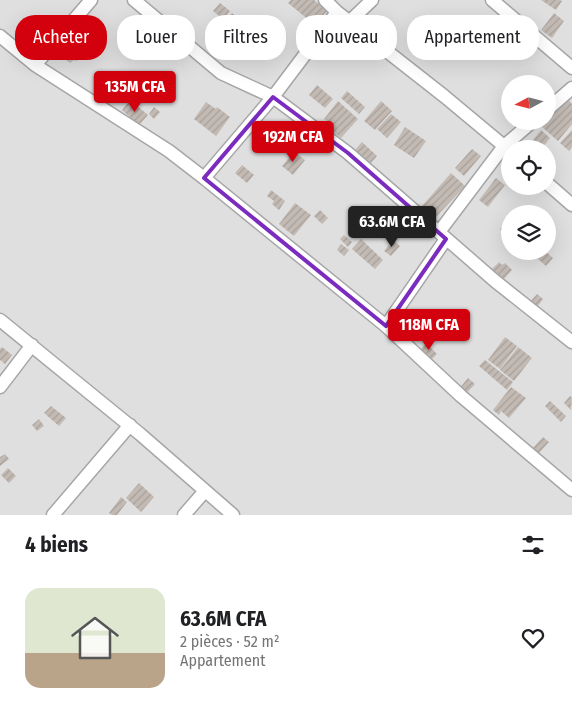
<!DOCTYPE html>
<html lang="fr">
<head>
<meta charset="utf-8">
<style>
  :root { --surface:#fff; --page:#f2f2f2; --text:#202124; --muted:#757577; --accent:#d3000d }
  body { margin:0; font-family:"Fira Sans Condensed",sans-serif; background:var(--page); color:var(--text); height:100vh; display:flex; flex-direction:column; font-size:19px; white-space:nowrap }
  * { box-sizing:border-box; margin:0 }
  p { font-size:16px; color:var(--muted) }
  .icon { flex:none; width:28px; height:28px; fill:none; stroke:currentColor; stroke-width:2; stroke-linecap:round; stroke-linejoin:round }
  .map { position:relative; height:515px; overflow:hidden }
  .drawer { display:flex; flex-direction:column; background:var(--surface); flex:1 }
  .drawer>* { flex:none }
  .guide { position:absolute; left:15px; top:15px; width:542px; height:45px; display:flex; gap:10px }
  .needle { width:32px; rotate:263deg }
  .controls { position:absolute; left:501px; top:75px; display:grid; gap:10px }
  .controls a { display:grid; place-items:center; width:55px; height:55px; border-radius:50%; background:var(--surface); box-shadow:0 5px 20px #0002; font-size:25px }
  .price { position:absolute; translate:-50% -42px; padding:0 11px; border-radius:5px; background:var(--accent); color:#fff; font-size:16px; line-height:32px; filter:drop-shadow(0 1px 2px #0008) }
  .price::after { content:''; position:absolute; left:50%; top:30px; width:15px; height:11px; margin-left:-8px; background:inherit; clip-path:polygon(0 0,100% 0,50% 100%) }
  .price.selected { background:#222; color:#fff }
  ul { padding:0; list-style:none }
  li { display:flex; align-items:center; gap:15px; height:125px; padding:0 25px }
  li span { display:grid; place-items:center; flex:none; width:140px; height:100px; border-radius:15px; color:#555 }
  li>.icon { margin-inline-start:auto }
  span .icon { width:60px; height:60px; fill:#fffc; stroke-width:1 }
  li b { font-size:21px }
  h2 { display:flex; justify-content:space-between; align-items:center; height:60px; padding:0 25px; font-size:21px }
  .pill { padding:0 18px; border-radius:20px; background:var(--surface); box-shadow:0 5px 20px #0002; font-size:18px; line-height:45px }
  .pill.selected { background:var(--accent); color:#fff }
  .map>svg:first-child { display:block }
</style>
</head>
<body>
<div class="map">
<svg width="572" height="515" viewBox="0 0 572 515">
  <defs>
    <pattern id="building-hatch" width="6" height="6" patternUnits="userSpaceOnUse" patternTransform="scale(1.25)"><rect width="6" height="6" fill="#c3bab4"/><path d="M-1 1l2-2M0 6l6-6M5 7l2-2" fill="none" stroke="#a7a09a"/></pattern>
  </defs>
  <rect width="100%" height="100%" fill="#f2eee8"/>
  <path fill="#e0dfdf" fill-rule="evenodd" d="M0,0H572V515H0ZM510,84H548V121H510ZM510,149H548V186H510ZM510,214H548V251H510Z"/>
  <path fill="url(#building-hatch)" d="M291,0H314L327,11L315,25L288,3Z
    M541,0H560L562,1L556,10Z
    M220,3L230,11L223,19L213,11Z
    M232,13L247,27L241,35L235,40L219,26Z
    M554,13L564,21L552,38L541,30Z
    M77,26L83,31L80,34L88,43L84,47L85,52L77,61L74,60L70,63L54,50Z
    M264,33L270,39L259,50L253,44Z
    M317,85L333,99L325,108L309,95Z
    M347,91L365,107L359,114L341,98Z
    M567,98L572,104V124L558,141L542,127Z
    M130,100L148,115L139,125L122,110Z
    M338,101L358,119L341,138L331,130L334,126L324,119Z
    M381,101L392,111L375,130L364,121Z
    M206,102L216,109L217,107L230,117L216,136L194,119Z
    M154,107L160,112L154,119L149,114Z
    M391,114L401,122L387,138L377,129Z
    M405,127L426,141L414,158L394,145Z
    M541,130L550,138L541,149H532L528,146Z
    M572,130V147L569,151L560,143Z
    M362,142L377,156L371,163L355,150Z
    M472,149L481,156L464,176L455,168Z
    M294,152L305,160L293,175L282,166Z
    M242,165L254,175L247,183L235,173Z
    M451,173L465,186L435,218L422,206Z
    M496,178L505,185L488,207L479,200Z
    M271,190L285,201L279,210L272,204L274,201L267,196Z
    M295,203L311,215L294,236L279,224Z
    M320,210L328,218L322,224L314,216Z
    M510,218V238L500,229Z
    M344,235L352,242L348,247L340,239Z
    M361,239L383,260L375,269L352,249Z
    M393,240L400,246L391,256L384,251Z
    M341,244L349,250L344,256L337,250Z
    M532,251H545L553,258L546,266L531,253Z
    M499,262L502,265L505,263L512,270L504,279L492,269Z
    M537,294L543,299L535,310L528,304Z
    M505,337L517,346L500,369L488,360Z
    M426,343L437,354L432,359L421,349Z
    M2,347L12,355L5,364L0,360V349Z
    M518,347L532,358L514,381L500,370Z
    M485,360L513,382L507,390L479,366Z
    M468,378L475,384L464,396L458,390Z
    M511,387L526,398L509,418L501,411L499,415L493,410Z
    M570,396L572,398L571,410L564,403Z
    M550,401L566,416L561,422L545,406Z
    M51,406L66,418L59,426L44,413Z
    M39,419L44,426L37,431L32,425Z
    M543,437L549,442L538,454L532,449Z
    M5,454L9,459L0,466V457Z
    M8,468L16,476L9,483L1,475Z
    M139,483L154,497L141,512L126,498Z
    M121,497L127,502L117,515H112L109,513Z"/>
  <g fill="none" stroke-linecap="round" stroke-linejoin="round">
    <g stroke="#a6a6a6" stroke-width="15">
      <path id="minor" d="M134,0L221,73L273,97L348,153L495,281L572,342
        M325,0L337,12L444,96L510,151
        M492,0L572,68
        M349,22L372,0
        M0,36L35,65L169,151L204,178L386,326L461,396L572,490
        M35,65L91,0
        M548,109L572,88
        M204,178L273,97L337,12
        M548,184L572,205
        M439,232L504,146L533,121
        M0,320L140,434L233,515
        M386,326L446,239
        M0,387L32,345
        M53,515L130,425
        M184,515L204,492"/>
    </g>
    <use href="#minor" stroke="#fff" stroke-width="12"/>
  </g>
  <path fill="none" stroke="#7b2cbf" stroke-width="4" stroke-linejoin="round" d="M273,97L348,153L446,239L386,326L204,178Z"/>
</svg>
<div class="controls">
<a><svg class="needle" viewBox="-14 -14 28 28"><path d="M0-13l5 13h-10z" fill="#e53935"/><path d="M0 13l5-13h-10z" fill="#757577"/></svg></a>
<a><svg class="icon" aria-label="locate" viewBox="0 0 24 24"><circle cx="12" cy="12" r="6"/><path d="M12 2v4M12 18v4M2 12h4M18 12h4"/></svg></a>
<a><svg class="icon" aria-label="layers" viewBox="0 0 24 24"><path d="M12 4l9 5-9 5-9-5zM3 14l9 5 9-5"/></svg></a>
</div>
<b class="price" style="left:135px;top:113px">135M CFA</b>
<b class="price" style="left:293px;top:163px">192M CFA</b>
<b class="price selected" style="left:392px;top:248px">63.6M CFA</b>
<b class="price" style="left:429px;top:351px">118M CFA</b>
<div class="guide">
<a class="pill selected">Acheter</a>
<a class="pill">Louer</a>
<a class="pill">Filtres</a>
<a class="pill">Nouveau</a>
<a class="pill">Appartement</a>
</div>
</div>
<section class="drawer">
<h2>4 biens<svg class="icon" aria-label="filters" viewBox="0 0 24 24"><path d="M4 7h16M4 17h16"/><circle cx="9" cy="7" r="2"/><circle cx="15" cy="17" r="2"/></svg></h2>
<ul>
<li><span style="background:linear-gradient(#dfe7d0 65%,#b9a48a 0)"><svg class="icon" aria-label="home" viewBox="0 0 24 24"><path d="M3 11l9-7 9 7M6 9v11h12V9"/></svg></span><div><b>63.6M CFA</b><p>2 pièces · 52 m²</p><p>Appartement</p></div><svg class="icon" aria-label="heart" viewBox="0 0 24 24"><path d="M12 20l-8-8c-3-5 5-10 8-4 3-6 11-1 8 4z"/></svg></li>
</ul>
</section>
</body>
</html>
